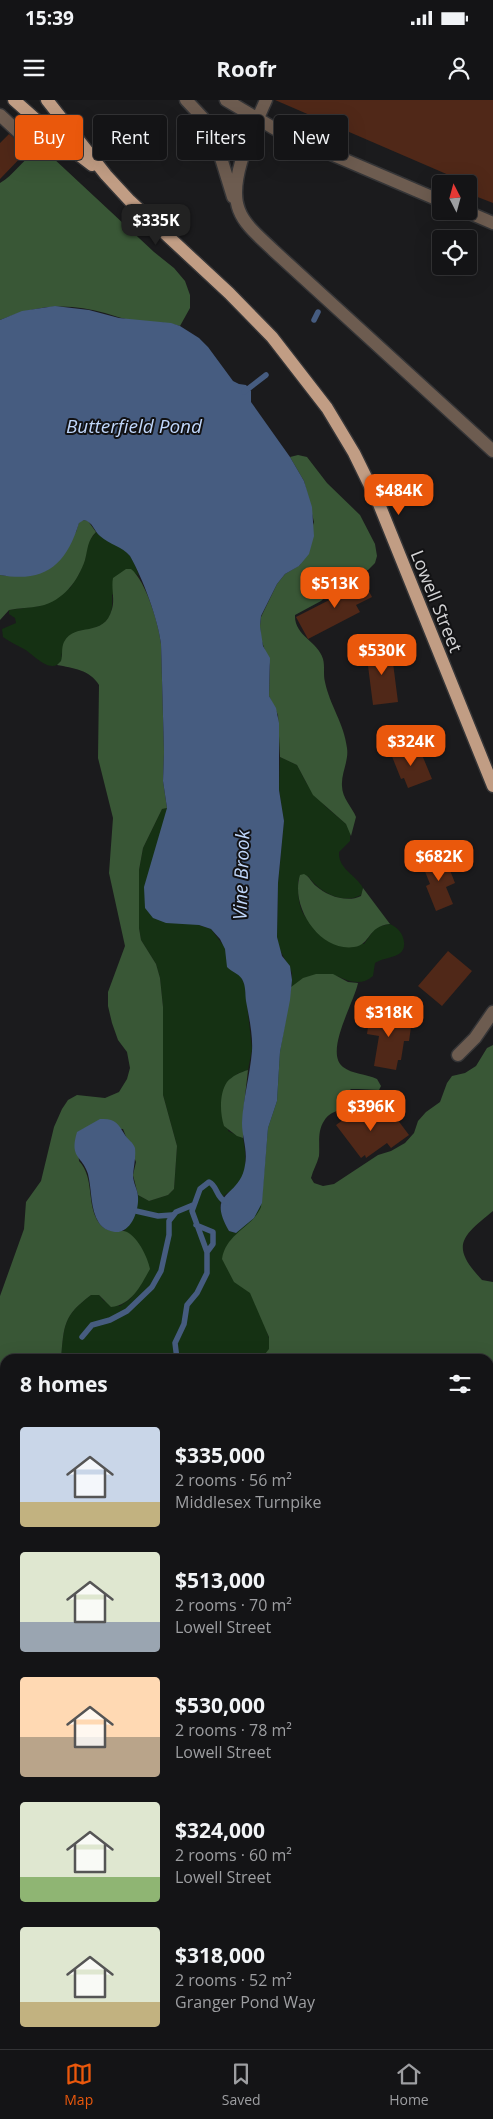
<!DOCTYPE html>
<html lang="en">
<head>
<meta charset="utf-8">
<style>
  :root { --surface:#141416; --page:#1d1d1f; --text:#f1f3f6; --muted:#9d9ea1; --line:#333335; --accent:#ea580c }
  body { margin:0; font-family:"Open Sans",sans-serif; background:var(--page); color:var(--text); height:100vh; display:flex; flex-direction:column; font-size:19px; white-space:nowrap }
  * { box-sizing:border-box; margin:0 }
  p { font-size:16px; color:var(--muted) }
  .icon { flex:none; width:28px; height:28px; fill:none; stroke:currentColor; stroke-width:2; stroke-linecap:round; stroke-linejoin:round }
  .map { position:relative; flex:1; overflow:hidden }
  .sheet { position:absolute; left:0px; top:1254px; width:494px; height:696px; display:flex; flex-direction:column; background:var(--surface); border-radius:15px 15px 0 0; box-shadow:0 5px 20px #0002,0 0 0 1px var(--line) }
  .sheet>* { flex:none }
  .top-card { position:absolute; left:15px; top:15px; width:464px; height:45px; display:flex; gap:10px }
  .needle { width:32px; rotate:354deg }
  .buttons { position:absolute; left:432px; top:75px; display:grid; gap:10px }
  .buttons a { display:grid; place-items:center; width:45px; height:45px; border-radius:5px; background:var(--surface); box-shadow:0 5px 20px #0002,0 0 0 1px var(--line); font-size:25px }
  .price { position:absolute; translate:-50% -42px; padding:0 11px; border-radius:10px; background:var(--accent); color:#fff; font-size:16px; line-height:32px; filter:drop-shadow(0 1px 2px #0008) }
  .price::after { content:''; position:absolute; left:50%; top:30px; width:15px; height:11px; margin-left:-8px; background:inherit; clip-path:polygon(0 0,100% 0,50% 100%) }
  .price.selected { background:#222; color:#fff }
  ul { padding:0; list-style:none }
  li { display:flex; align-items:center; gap:15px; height:125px; padding:0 20px }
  li span { display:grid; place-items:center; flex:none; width:140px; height:100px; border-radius:5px; color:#555 }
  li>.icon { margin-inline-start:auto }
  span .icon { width:60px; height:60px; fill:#fffc; stroke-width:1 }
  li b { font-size:21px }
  h2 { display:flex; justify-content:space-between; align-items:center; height:60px; padding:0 20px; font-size:21px }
  .pill { padding:0 18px; border-radius:5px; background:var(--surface); box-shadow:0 5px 20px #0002,0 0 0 1px var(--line); font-size:18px; line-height:45px }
  .pill.selected { background:var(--accent); color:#fff }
  .status { display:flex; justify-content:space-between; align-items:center; height:35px; padding:0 25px; background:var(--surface); direction:ltr }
  .status svg { height:14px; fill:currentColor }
  header { display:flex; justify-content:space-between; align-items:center; height:65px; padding:0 20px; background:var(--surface); font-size:22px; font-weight:700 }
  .tabs { display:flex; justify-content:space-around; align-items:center; height:70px; border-top:1px solid var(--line); background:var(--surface); font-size:14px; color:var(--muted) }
  .tabs a { display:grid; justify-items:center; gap:2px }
  .tabs .selected { color:var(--accent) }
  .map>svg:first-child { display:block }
</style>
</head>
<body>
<div class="status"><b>15:39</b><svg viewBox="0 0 49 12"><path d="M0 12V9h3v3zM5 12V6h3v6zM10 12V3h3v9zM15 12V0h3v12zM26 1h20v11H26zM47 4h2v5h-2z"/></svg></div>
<header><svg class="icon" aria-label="menu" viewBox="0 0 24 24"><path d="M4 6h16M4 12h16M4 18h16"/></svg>Roofr<svg class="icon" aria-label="person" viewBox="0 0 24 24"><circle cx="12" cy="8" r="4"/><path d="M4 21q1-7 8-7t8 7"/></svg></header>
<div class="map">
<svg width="493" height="1949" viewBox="0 0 493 1949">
  <rect width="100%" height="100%" fill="#1b1b1d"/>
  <path fill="#153113" d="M96,432C104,440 114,442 123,449C132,455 136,467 139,476L135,473L112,495C114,521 104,528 79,531C74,537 65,546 62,553C60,559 64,556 61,561C51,576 32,553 24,549C17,545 10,542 3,537L2,529L16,523L15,518L9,514V510L40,506L70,488L79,474L85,459L88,443Z
    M280,657L297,665L307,684L325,706L346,724L350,730V741L339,752C338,769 356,775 363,788L361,795C343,805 319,792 308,776L298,780C298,791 298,806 304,815C312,829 348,838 364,844L376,827L390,824C398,828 403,833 404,842C406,859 385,856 375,863L373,876C362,886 349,882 337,876L267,1232L271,1244L269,1249L277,1259H61C64,1225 63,1216 91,1195H99L104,1201L120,1206L130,1199L141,1185L132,1137L124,1131L133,1118L138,1095L149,1101L168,1095L174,1089L177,1046L163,995V907L160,878L156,864L141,840L139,828V770L143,748L162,709L167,708L199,825L211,829L223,845L191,761L245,886L252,949L248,970L237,974L228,1031L243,1038C246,1053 248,1072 238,1084C235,1089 230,1091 226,1094C214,1104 224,1120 229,1131L236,1133L291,894L292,873L279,848L277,837L278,783L284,721L279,690Z
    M5,1337V1491L0,1492V1343Z
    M489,1581L493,1582V1949H0V1591L5,1589V1945H489Z"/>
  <path fill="#395736" d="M36,52H45L52,57L154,152L174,168L185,181L190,195V208L180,226C165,221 149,223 134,221C124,219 115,216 105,213C68,202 35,205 0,220V83C14,75 22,60 36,52Z
    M298,355L307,357L327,383L360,415L375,444L377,456L375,463L368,470L347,476L321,501L295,515C294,536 318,541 323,559C325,566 323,575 325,582C330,606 344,623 347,648C349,661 341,673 342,686C342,698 352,707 356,717L351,736L346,724L313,695L297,665L280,657L278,615L269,596L270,565L261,539L260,526L261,517L277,484L285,474L300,465L314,422L304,381L290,357Z
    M84,420L88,421L96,432C87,441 88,449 85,460C78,481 63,501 40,506C30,508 19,508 9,510L0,520V475L8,476L76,432L79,422Z
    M126,469H131C146,481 159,525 161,544L164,652L163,681L167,708L162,709L143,748L139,770V828L141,840L156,864L160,878L163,907V995L177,1046L174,1089L168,1095L149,1101L138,1095L133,1075L136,1062L123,1029L85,1028L77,1033L79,1061C95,1078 86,1104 99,1123C107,1134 114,1129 124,1131C137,1134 148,1158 150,1169C141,1185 132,1205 111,1207L99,1195H91C63,1216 64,1225 61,1259H5V1337L0,1343V1196L24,1129L26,1102L41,1081L54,1027L62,1009L68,1000L77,995L105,998L119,992L127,979L130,968L127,952L118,940L112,923L108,906V892L125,846L109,773L113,718L98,658L99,585C90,570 73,568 57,565L61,561C63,555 61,548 64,542C75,521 104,539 112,509C115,499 111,488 113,478Z
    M304,774C310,777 311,782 316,786C327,796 347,803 361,796L363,788L390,824C367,826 371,845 354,847C319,852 290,806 300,775Z
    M316,874H333L348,882L358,883C354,903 324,952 343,967C352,974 366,974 377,979L381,986L379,990L358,989H351L347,993C344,1017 333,1006 324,1021C317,1032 320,1044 319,1056C317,1064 313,1070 311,1078L314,1083L323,1086L334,1084L378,1055L391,1051L405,1043L414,1033L418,1021L426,1012L440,1002L447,983L452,976L465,973L476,966L487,948L493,945V1111C461,1137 450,1146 482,1180L493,1182V1547L489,1546V1259H261L269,1249V1237L250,1193L234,1182L222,1159C226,1133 252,1128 261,1107L268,1028L277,1001L280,952L291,887L303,878Z
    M248,970L243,1014V1038L237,1036L224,1026C220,1013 219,994 227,982C232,976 241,972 248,970Z
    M5,1491V1538L0,1540V1492Z
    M5,1565V1615H0V1567Z
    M489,1568L493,1569V1867L489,1864Z
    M0,1723L5,1724V1800L0,1799Z"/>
  <path fill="#465c80" d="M55,206L89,210L119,218L171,223L180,226L199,238L208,247L233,281L239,284L246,285L251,291V302L290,357L304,381L312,407L314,436L309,454L299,466L285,474L277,484L261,516L260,526L263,546L270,558L269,596L276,608L279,623V690L284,721L278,783L277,837L282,856L290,866L292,880L290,900L280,952L277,1001L268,1028L262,1103L254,1118L236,1133L229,1131C205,1089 240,1099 245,1065C248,1051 242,1037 242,1023C243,999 250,975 252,951C253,935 249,917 246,901C245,893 246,886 242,879C238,873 232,872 227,867L225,849L220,839L211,829L199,825L166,823L153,818L145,808L144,787L167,708L163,681L164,652L161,544C158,519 143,479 130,456C122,446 110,445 100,436C94,431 93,422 84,420L79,423C66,465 45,483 0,475V220L22,211Z
    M100,1019C115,1018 118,1023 125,1035C128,1040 133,1042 135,1048C136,1057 134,1065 133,1075C133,1083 138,1090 138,1097C139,1111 131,1133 115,1132C109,1131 103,1129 99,1123C90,1109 92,1090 88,1074C82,1055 69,1059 77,1032Z
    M0,1615H5V1724L0,1723Z
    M489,1864L493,1867V1949H385L379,1945H489Z"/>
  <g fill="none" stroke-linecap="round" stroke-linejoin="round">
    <path stroke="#465c80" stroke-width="5.5" d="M314,220L318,212
      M244,292L266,275
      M136,1111L158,1116L172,1115
      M196,1125L213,1132V1144L207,1152
      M82,1237L92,1225L110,1220L127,1211L152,1187L161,1171L169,1135V1121L176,1112L193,1105
      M177,1259L175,1243L184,1224L187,1205L197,1193L207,1173V1152L192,1111L200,1089L209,1082C218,1086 215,1097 227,1103
      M0,1472L5,1467"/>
  </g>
  <path fill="#502818" d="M275,0H493V103L475,96L478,90L469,86V84L457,81L458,79Z
    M9,34L28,50L0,79V43Z
    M362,478L372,497L356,505L360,512L308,539L296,517L339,495L337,490Z
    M391,547L398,602L373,605L366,550Z
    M412,646L414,652L420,650L432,679L408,688L404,678L401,679L391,654Z
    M444,755L455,783L446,787L453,804L436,811L426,786L430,784L422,764Z
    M448,851L472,871L442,906L418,886Z
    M370,912L412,920L409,941H404L401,960H398L396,970L374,966L379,936L367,934Z
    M361,1007L374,1024L391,1011L409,1035L391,1048L387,1043L366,1058L365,1055L361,1058L336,1025Z"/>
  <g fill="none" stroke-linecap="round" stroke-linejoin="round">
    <g stroke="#353537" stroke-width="15">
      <path id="minor" d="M186,0L203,18L213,32L233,97
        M226,0L282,33L441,101
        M266,0C254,28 227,80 239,110C245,126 261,138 273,150L493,351
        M0,15L28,41L43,26
        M465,111L493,123
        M458,955L475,938L493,912
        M0,1554L5,1552
        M489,1555L493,1556"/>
    </g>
    <g stroke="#353537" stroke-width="15">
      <path id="major" d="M14,0L58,39L92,65
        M47,0L106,75L130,101L229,193L272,237L327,308L354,353L379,404L493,686"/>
    </g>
    <use href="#minor" stroke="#6d5c50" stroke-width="12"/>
    <use href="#major" stroke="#c19d84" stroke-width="12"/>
  </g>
  <g text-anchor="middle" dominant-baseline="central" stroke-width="4" stroke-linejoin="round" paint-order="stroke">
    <g font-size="18" fill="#d3d3d5" stroke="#121214">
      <text transform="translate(437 501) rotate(68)">Lowell Street</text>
    </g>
    <g font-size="19" font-style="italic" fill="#c0d7fb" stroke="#121214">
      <text x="134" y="326">Butterfield Pond</text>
      <text transform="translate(241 775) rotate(-88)">Vine Brook</text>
    </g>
  </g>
</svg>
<div class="buttons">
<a><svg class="needle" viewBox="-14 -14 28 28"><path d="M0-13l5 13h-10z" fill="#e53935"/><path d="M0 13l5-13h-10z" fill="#9d9ea1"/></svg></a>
<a><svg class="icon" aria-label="locate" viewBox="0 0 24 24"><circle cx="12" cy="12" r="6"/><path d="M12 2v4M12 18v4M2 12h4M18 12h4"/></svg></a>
</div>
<b class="price selected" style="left:156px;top:146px">$335K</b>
<b class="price" style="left:399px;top:416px">$484K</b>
<b class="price" style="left:335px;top:509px">$513K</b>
<b class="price" style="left:382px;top:576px">$530K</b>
<b class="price" style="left:411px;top:667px">$324K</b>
<b class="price" style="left:439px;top:782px">$682K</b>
<b class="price" style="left:389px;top:938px">$318K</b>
<b class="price" style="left:371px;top:1032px">$396K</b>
<div class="top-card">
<a class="pill selected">Buy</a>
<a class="pill">Rent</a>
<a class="pill">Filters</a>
<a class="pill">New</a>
</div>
<section class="sheet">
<h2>8 homes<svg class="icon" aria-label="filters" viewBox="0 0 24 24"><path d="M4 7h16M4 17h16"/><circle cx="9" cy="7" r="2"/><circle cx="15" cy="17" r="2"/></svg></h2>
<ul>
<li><span style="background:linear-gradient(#c9d6e8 75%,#c2b280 0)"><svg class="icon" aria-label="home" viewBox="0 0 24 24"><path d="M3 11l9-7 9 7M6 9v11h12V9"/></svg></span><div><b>$335,000</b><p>2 rooms · 56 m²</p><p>Middlesex Turnpike</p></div></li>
<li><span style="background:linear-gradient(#dfe7d0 70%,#9aa5b1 0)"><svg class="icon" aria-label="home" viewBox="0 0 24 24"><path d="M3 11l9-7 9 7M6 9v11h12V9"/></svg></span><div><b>$513,000</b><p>2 rooms · 70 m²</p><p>Lowell Street</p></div></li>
<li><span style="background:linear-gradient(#ffd9b3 60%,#b9a48a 0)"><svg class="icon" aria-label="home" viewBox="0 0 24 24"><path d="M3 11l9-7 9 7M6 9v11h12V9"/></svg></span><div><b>$530,000</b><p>2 rooms · 78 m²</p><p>Lowell Street</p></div></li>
<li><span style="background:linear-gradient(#dfe7d0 75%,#8fb573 0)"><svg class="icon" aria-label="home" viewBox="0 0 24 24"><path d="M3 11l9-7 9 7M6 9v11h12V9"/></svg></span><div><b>$324,000</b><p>2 rooms · 60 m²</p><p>Lowell Street</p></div></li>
<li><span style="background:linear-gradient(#dfe7d0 75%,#c2b280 0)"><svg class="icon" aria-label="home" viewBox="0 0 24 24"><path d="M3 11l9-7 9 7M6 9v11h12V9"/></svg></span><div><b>$318,000</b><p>2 rooms · 52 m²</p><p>Granger Pond Way</p></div></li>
</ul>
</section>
</div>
<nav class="tabs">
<a class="selected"><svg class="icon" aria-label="map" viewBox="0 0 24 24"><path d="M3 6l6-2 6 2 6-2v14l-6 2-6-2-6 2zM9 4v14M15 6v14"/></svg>Map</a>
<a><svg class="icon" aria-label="saved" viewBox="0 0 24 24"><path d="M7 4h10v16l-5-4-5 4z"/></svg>Saved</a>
<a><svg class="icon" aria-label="home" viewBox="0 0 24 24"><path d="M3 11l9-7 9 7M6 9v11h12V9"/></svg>Home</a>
</nav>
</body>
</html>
